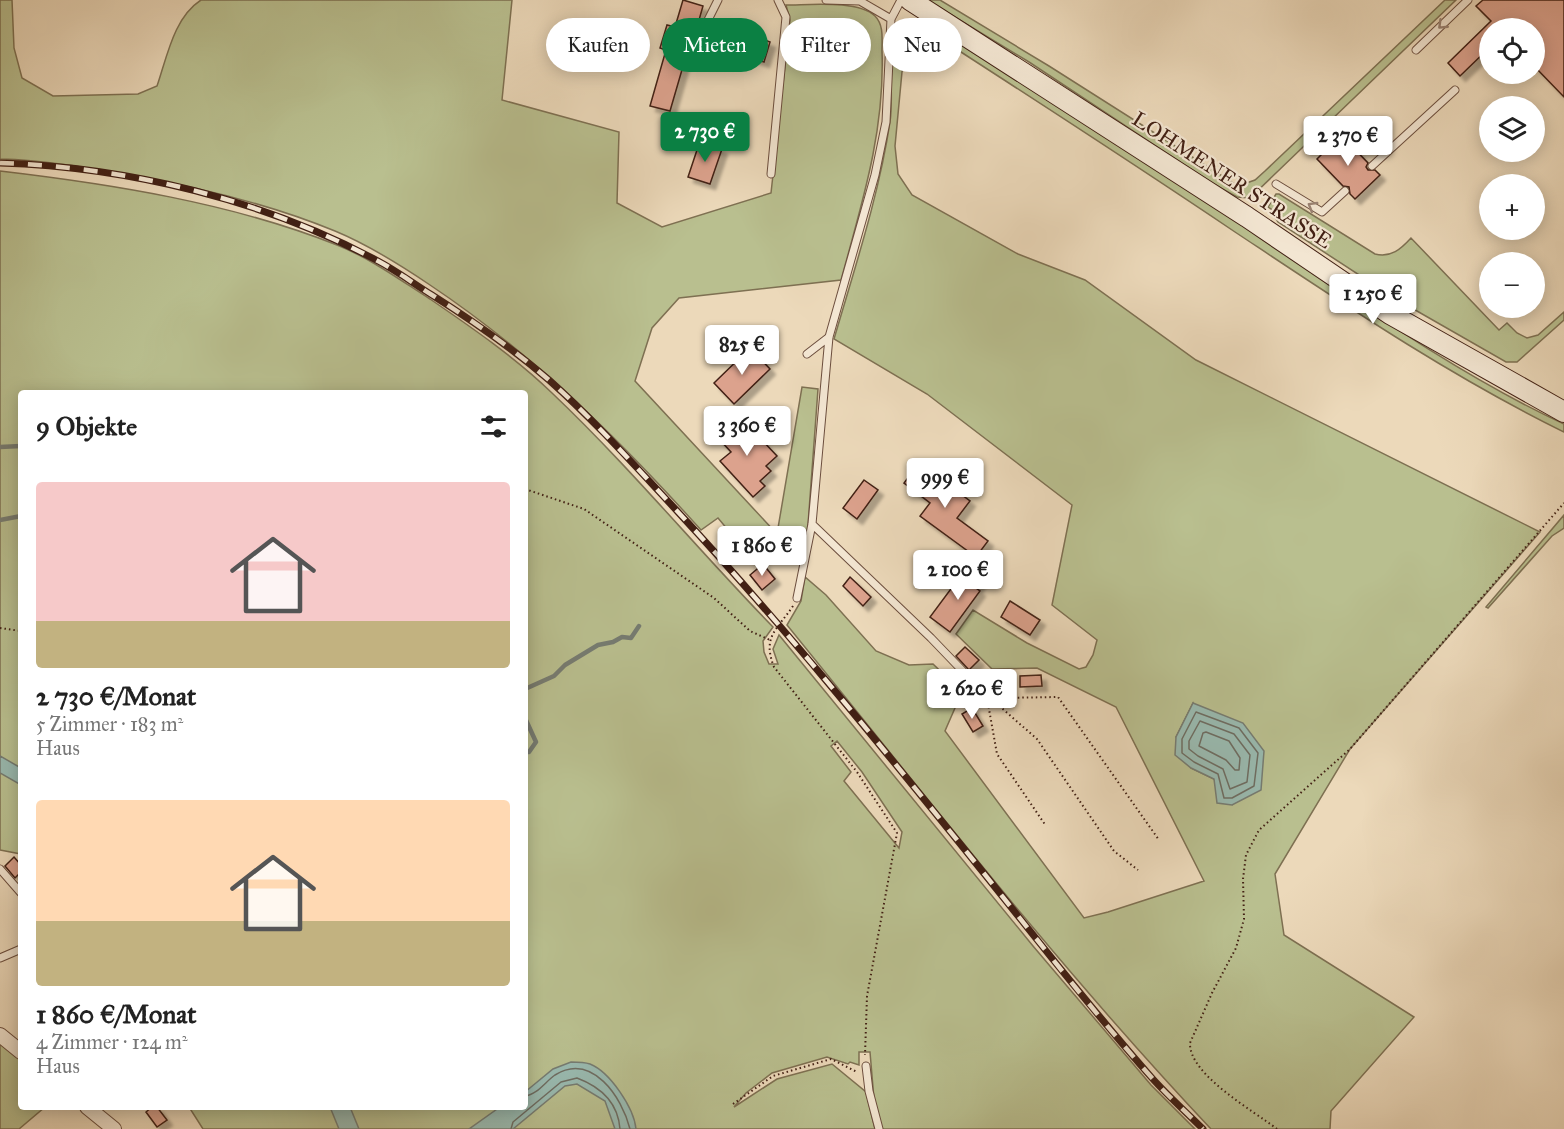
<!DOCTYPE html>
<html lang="de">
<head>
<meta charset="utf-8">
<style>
  :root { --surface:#fff; --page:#f2f2f2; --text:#222; --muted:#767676; --accent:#0b8043 }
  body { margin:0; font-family:"IM FELL Great Primer",serif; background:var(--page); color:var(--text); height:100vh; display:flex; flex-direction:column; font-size:22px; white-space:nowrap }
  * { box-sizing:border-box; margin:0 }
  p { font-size:20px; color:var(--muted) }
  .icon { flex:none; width:33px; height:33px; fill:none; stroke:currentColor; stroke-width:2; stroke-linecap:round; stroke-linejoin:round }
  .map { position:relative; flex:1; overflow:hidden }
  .drawer { position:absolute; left:18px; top:390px; width:510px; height:720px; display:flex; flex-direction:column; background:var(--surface); border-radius:6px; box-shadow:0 3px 15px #0003 }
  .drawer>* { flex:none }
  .top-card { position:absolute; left:546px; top:18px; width:570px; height:54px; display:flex; gap:12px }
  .controls { position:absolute; left:1479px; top:18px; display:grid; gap:12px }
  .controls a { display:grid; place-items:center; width:66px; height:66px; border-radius:50%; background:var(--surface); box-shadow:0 3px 15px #0003; font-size:30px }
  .price { position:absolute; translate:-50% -51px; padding:0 14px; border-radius:6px; background:#fff; color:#222; font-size:20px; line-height:39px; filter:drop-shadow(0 2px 3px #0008) }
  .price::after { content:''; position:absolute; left:50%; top:36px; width:18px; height:14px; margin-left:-9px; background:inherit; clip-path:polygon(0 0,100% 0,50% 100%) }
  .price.on { background:var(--accent); color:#fff }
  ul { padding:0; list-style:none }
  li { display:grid; align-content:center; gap:12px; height:318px; padding:0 18px }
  li span { display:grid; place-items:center; height:186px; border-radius:6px; color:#555 }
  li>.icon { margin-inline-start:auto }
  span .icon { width:108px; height:108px; fill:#fffc; stroke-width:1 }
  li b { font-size:26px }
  h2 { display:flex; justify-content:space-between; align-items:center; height:72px; padding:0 18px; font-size:26px }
  .tag { padding:0 21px; border-radius:27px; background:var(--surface); box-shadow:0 3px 15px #0003; font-size:21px; line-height:54px }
  .tag.on { background:var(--accent); color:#fff }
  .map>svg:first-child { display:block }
</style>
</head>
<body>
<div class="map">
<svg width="1564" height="1129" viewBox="0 0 1564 1129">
  <defs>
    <filter id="shadow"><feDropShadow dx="5.5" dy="5.5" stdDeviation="1.5" flood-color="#0004"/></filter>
  </defs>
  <rect width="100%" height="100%" fill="#ecd9ba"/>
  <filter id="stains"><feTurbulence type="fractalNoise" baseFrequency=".00333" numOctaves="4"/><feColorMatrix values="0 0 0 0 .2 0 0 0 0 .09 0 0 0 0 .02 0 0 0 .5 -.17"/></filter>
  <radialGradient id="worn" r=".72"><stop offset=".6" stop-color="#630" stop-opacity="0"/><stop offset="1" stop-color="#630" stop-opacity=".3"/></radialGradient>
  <path fill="#b9bf8f" stroke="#7e7052" stroke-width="1.5" fill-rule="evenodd" d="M0,0H12L14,48L22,78L53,96L138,94L157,86C167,57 174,17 201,0H512L502,100L619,132L617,203L662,227L771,193L790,20L786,5C810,5 858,0 875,16C884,25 882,39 882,51C885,131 862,203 841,280L679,298L652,328L635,381L777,534L802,387L818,389L807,538L804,553L782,540L743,548L718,518L701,530C619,439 532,353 430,285C399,264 369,245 335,231C272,205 207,189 139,177C94,169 46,160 0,159Z
    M927,0H940L1049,66L1238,186L1255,180L1265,171L1445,0H1456L1250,198L1237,197L1210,182L1029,62Z
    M914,19L925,20C1032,89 1140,155 1245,226C1349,296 1450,371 1564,424V432C1448,375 1342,303 1235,232C1140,168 1043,105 947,43L926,36L909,45L902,72L895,146L898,174L912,195L1018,254L1085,280L1196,360L1540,532L1350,749L1275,874L1284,935L1414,1017L1331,1111L1330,1129H1211C1060,969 925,795 787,625L801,601L805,577L826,595L876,651L909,665L933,664L962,692L945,731L1084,918L1108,912L1204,881L1116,707L1037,668L992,669L956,634L973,610L1027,643L1079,669L1086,667L1093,655L1097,640L1052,605L1072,505L927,394L834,339C855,267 879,195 890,122C895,89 883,47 905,20ZM1193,703L1233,805L1214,779L1191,768L1176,737Z
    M0,171C111,184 232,203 337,245C370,258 400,280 430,299C471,327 516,358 552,393C630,467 698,550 773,627L763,641L764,652L769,664H778L773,649L779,635L1033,946L1151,1085L1195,1129H882L874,1099L870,1052H859V1065L850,1062L848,1064L827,1057L772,1073L746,1093L734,1107L777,1079L832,1064L866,1092L875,1129H203L189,1107H525V393H21V854L0,850ZM837,741L862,772L902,832L899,848L844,781L851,772L831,746Z
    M1276,194H1279L1375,254C1391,258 1401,249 1411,238L1499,330L1507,323L1517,333L1527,338L1538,335L1564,312V320L1517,362H1506L1396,299L1278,222L1274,216V211L1268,207Z
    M1564,515V528L1552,536L1488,608L1486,607Z
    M0,1042L21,1061V1107H45L19,1129H0Z"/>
  <path fill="#99bab0" stroke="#767c72" stroke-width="1.5" d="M1193,703L1243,723L1264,751L1261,790L1232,805L1217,803L1214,779L1191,768L1175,755L1176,737Z
    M0,756L21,768V785L0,773Z
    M571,1062C577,1062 584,1062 590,1064C610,1072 634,1108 636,1129H615L605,1101L577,1084L565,1086L513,1129H469L500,1107H525V1092L553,1069Z
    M330,1107H350L359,1129H339Z"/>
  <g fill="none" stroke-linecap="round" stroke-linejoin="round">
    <path stroke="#6e6d62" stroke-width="1.5" d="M1196,712L1239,728L1258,753L1254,786L1232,798H1224L1218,774L1194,762L1182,753V739Z
      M1200,721L1234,734L1250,755L1247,782L1230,789L1223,769L1198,756L1189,749V741Z
      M1206,732L1229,741L1240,758L1239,770H1235L1226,760L1199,746L1203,733Z
      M525,1096C537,1095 546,1081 555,1075C592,1052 622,1097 630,1129
      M511,1129L513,1122L561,1082L577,1078C601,1087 618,1103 620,1129"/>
    <path stroke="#767c72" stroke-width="4.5" d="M0,447L21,446
      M0,520L21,516
      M525,689L554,676L565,665L598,645L613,642L622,637L631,638L639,626
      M525,718L536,742L529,752H525"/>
  </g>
  <path fill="#dca28d" stroke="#422014" stroke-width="1.5" filter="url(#shadow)" d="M683,0L703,6L695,34L708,38L702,61L686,56L670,111L650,106L666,50L660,48L667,25L675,27Z
    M1483,0H1564V97L1534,66V28H1490V47L1460,76L1448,63L1491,21L1476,6Z
    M756,37L770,42L764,62L750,57Z
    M1341,135L1368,163L1366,167L1368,170H1375L1380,175L1355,199L1350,194L1349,187L1343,186L1317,159Z
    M700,141L722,149L710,184L688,177Z
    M750,348L770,369L734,404L714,383Z
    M741,418L777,456L766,466L771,471L760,481L765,486L753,497L720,461L731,452L719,439Z
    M919,463L970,501L957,518L988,541L976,557L920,516L930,503L904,483Z
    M864,480L878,490L857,519L843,508Z
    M763,564L775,579L762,590L750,575Z
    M975,567L986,575L976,588L980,591L950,632L930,617L956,582L961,586Z
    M850,577L871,597L863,606L843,586Z
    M1010,601L1040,620L1030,635L1001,617Z
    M965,647L979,660L969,670L956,656Z
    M1041,675L1042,686L1020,687V676Z
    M972,708L983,726L973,732L962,714Z
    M14,857L21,865V872L15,878L5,866Z
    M152,1107H157L167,1120L157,1127L146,1112Z"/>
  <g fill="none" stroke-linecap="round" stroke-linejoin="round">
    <g stroke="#6c4e3e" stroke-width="9">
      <path id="lane" d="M826,0L860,1L891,19
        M707,22L718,0
        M1416,50L1468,0
        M1372,166L1455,90
        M771,174L786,17L778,0
        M1276,184L1322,212L1345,191
        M807,354L829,337
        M812,524L931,638L981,690
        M797,598L812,524L829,337L875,175L886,122L891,19L901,0
        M0,869L21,893
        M0,958L21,949
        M866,1066L869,1091L879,1129"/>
    </g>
    <g stroke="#6c4e3e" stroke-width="16">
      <path id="street" d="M0,1035L21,1052
        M87,1107L114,1129"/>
    </g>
    <g stroke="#422014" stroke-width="22">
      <path id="secondary" d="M910,0L1247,217L1390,314L1564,412"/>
    </g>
    <path stroke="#422014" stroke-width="2" stroke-dasharray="1.5 3" stroke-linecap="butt" d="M525,489L584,509L714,598L750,631L770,640
      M793,606C777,630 762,636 774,667L857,772L897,833L867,996L865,1055
      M0,628L21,631
      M991,696L1000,698L1058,697L1159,840
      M989,697L1037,739L1114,851L1138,870
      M987,698L997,754L1046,826
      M733,1104L773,1076L831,1059L857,1072
      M1277,1129C1254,1111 1189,1075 1190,1043L1212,993L1236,948L1244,919L1243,879L1246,855L1259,830L1350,749L1564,503"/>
    <use href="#lane" stroke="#f3e6d2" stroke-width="7"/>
    <use href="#street" stroke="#f3e6d2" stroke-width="14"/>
    <use href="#secondary" stroke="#f3e6d2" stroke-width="20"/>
    <g stroke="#422014" stroke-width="7">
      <path id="rail" d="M0,163C129,167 264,200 378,261C397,271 414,284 432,295C473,321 512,348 549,380C595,421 636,467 678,512C782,624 878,742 974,861C1033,934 1090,1008 1152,1078C1168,1096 1186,1112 1203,1129"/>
    </g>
    <use href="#rail" stroke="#f3e6d2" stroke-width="4.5" stroke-dasharray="14" stroke-linecap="butt"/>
  </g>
  <defs><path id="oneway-chevron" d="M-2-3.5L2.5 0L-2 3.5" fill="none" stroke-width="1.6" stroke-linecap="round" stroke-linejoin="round" transform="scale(1.5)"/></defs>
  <g stroke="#9a8373">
    <use href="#oneway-chevron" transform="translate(1442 25) rotate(136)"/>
    <use href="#oneway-chevron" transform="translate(1312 206) rotate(-149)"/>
  </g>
  <g text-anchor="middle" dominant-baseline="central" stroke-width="4.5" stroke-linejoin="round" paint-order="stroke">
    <g font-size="21" fill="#422014" stroke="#f3e6d2">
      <text transform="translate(1232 180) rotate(33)">LOHMENER STRASSE</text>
    </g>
  </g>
  <rect width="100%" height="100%" filter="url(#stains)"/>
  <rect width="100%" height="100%" fill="url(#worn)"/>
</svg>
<div class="controls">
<a><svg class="icon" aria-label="locate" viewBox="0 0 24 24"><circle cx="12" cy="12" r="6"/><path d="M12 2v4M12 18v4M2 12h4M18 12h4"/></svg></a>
<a><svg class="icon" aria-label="layers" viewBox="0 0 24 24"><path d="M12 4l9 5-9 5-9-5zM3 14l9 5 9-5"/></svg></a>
<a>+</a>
<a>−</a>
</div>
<b class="price on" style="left:705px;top:163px">2 730 €</b>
<b class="price" style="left:1348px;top:167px">2 370 €</b>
<b class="price" style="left:1373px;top:325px">1 250 €</b>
<b class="price" style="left:742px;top:376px">825 €</b>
<b class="price" style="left:747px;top:457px">3 360 €</b>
<b class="price" style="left:945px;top:509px">999 €</b>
<b class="price" style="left:762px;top:577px">1 860 €</b>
<b class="price" style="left:958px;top:601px">2 100 €</b>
<b class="price" style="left:972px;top:720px">2 620 €</b>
<div class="top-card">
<a class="tag">Kaufen</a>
<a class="tag on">Mieten</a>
<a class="tag">Filter</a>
<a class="tag">Neu</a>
</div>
<section class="drawer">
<h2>9 Objekte<svg class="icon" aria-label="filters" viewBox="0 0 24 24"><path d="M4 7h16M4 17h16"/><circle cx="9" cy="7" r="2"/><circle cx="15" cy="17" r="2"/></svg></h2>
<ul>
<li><span style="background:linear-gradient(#f6c9c9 75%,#c2b280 0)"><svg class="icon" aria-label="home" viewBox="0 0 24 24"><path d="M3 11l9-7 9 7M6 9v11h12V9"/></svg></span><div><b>2 730 €/Monat</b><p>5 Zimmer · 183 m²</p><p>Haus</p></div></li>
<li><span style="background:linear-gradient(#ffd9b3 65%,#c2b280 0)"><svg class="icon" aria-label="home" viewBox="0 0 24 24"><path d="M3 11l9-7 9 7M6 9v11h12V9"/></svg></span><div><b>1 860 €/Monat</b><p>4 Zimmer · 124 m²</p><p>Haus</p></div></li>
</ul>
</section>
</div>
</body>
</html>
